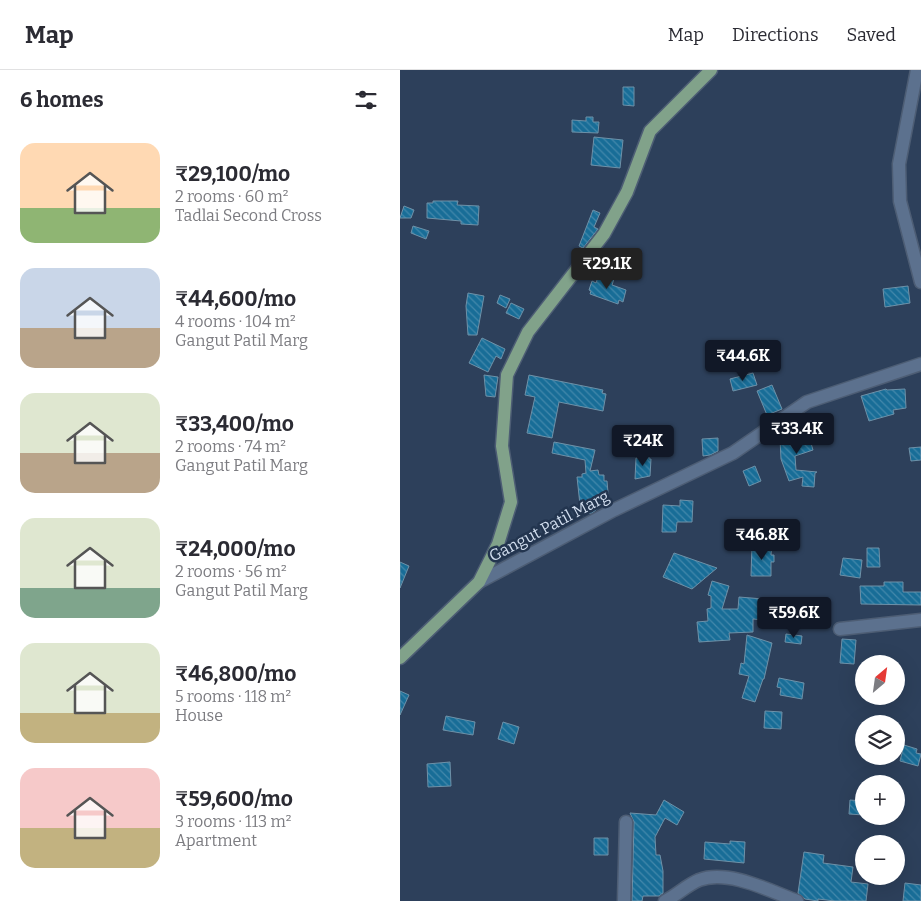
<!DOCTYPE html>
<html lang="en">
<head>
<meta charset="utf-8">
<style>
  :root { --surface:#fff; --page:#f7f7f7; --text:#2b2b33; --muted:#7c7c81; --line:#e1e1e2; --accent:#111827 }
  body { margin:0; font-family:Bitter,serif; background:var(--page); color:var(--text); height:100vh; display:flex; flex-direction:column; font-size:19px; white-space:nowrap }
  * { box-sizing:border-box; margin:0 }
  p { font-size:16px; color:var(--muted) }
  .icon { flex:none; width:28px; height:28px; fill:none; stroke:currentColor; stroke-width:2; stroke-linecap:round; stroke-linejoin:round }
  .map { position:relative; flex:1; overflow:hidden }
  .details { display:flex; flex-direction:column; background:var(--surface); width:400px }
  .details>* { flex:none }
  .needle { width:32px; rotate:29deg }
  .buttons { position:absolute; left:455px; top:585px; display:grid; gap:10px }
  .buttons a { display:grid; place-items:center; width:50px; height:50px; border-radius:50%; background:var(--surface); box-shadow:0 5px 20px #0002; font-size:25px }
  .price { position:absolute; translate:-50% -42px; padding:0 11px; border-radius:5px; background:var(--accent); color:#fff; font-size:16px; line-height:32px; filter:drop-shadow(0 1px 2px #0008) }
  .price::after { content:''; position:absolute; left:50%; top:30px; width:15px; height:11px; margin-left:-8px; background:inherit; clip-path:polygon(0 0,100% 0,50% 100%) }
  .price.selected { background:#222; color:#fff }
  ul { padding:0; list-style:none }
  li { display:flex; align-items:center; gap:15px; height:125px; padding:0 20px }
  li span { display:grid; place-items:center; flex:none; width:140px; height:100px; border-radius:15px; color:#555 }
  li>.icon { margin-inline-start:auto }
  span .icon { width:60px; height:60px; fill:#fffc; stroke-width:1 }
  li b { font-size:21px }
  h2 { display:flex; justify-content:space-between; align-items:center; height:60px; padding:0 20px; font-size:21px }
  header { display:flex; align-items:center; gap:30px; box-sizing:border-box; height:70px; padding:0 25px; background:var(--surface); border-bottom:1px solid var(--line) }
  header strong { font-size:24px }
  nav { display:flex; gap:28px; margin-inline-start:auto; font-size:18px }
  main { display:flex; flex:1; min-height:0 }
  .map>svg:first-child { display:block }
</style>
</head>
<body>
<header>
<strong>Map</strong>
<nav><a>Map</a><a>Directions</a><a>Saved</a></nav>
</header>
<main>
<section class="details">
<h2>6 homes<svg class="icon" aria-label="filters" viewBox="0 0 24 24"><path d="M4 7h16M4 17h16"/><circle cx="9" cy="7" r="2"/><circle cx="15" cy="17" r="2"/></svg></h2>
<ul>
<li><span style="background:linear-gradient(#ffd9b3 65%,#8fb573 0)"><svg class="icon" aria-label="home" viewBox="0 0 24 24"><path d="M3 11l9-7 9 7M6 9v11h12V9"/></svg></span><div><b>₹29,100/mo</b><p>2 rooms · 60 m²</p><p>Tadlai Second Cross</p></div></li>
<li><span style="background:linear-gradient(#c9d6e8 60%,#b9a48a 0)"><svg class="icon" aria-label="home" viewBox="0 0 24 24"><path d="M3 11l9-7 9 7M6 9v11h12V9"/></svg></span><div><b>₹44,600/mo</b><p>4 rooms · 104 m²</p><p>Gangut Patil Marg</p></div></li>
<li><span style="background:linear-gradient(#dfe7d0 60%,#b9a48a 0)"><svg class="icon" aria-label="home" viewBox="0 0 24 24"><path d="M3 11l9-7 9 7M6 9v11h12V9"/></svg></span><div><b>₹33,400/mo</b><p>2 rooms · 74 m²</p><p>Gangut Patil Marg</p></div></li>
<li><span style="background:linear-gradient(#dfe7d0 70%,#7fa58c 0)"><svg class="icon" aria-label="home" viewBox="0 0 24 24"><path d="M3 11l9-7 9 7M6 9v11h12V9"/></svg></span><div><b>₹24,000/mo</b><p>2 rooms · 56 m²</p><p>Gangut Patil Marg</p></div></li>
<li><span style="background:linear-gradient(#dfe7d0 70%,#c2b280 0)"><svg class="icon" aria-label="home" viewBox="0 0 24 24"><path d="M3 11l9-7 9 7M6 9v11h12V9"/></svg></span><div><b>₹46,800/mo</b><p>5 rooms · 118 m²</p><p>House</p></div></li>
<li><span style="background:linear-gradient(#f6c9c9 60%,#c2b280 0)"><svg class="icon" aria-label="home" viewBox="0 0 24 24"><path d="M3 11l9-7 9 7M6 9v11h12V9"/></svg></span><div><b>₹59,600/mo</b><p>3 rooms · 113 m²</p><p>Apartment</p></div></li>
</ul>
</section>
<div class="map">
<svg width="521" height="831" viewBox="0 0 521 831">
  <defs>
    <pattern id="building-back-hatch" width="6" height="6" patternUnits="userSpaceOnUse" patternTransform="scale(1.25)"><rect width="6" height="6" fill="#186d97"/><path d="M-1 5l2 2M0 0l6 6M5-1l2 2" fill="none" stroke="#4388ab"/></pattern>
  </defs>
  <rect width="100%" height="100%" fill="#2d405b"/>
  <path fill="url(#building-back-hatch)" stroke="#6e91a8" d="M223,17H234V36L223,35Z
    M186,47H193V52H199L198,63L172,62V50L186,51Z
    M194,67L223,70L220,98L191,95Z
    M33,131H58L57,135L79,136L78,155L61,154V151L27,148V133H33Z
    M4,136L14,140L11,148H0Z
    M193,140L200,143L194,157L198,159L183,178L179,176Z
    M13,156L29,161L26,169L11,163Z
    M199,204L214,209L212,215L226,220L223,232L219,230L218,234L190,224L191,221L189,220L192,211L196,213Z
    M508,216L510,233L485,237L483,219Z
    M68,223L84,226L77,265H68L66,236Z
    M100,225L110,229L106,238L97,233Z
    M111,233L124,239L119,249L106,243Z
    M82,268L105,279L101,289L96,286L88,302L69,293Z
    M353,303L357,315L333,321L330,309Z
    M84,305L98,307L95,327L86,326Z
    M129,305L203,320L202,323L206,324L203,341L159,332L152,368L127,363L135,327L125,325Z
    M372,315L382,339L367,345L357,321Z
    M486,319L487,320L505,319L506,338L493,340L494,344L469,351L461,326Z
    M405,353L413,380L395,386L396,400L417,402L415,403L414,417L402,416L403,407L389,411L381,389L380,369L397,367L394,357Z
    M318,368V381L310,385L303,386L302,369Z
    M154,372L195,380L190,401L198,400L199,405H204V411H207L209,434L201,436L192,443L181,444L177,407H182V404L186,403L185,390L152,383Z
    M521,377V390L511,391L509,378Z
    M242,383L249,384V389H251L250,406L235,409L236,388H241Z
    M355,396L361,411L349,416L343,401Z
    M280,430L293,431L292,452H277L276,462H262L263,435L280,436Z
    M352,475L372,476L371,485H374V492H371V506H351Z
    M467,478H479L480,497H467Z
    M274,483L317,498L292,519L263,507Z
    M443,488L462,490L460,508L440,505Z
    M0,492L9,496L0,518Z
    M312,511L329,516L322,539H338L339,527L375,530L374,551L353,549V562L329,563L330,570L299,572L297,552L308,551L307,539L311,538V526L308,525Z
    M484,512H503V522H521V535L461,534L460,516H484Z
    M386,564L402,566L401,574L385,572Z
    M347,565L372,573L364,609H363L355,632L342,628L349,606L339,604L341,593L344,594Z
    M442,569L456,570L454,594L440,593Z
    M379,608L404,613L402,629L380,625L381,618L377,617Z
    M0,621L9,625L0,645Z
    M365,641L382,642L381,659L364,658Z
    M46,646L75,652L73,665L43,660Z
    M103,652L119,657L114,674L98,669Z
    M504,675L517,679L516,683L521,684L518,696L500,691Z
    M50,692L51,716L28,717L27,694Z
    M264,730L284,742L277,755L265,748L255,767L256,785H260L263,801V823L259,826H243L242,831H232L234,752L230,743L256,745Z
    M450,730L464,731V745L449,744Z
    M194,768H208V785H194Z
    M330,771L345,772L344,793L304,789L305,772L330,774Z
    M404,782L424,785L423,793L453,797L451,812L468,814L466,831H435L418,829V831L405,829L398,823Z
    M505,813L521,815V831H503Z"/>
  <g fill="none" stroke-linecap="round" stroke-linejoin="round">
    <g stroke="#4d5d74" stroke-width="15">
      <path id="minor" d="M517,0L499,94L500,131L521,212
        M79,512L214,440L333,383L407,332L521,294
        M440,559L521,550
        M224,831L226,752
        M265,831C277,825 287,815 299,810C328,799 370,821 397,831"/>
    </g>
    <g stroke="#4d5d74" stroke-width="15">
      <path id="major" d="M0,588L79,512L98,474L111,432L102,376L107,305L128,262L204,164L227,122L250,61L311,0"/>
    </g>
    <use href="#minor" stroke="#5c718e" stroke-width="12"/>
    <use href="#major" stroke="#81a28a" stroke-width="12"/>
  </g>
  <g text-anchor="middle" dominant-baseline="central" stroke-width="5" stroke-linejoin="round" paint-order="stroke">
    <g font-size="16" fill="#d1ddee" stroke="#23354f">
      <text transform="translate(149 456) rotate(-28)">Gangut Patil Marg</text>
    </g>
  </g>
</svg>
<div class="buttons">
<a><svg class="needle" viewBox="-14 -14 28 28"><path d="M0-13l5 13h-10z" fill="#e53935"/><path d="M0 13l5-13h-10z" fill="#7c7c81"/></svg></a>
<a><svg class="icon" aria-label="layers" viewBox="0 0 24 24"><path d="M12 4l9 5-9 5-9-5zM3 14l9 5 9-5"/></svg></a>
<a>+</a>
<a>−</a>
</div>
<b class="price selected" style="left:207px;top:220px">₹29.1K</b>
<b class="price" style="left:343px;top:312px">₹44.6K</b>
<b class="price" style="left:397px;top:385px">₹33.4K</b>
<b class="price" style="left:243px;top:397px">₹24K</b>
<b class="price" style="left:362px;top:491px">₹46.8K</b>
<b class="price" style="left:394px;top:569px">₹59.6K</b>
</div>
</main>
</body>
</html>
